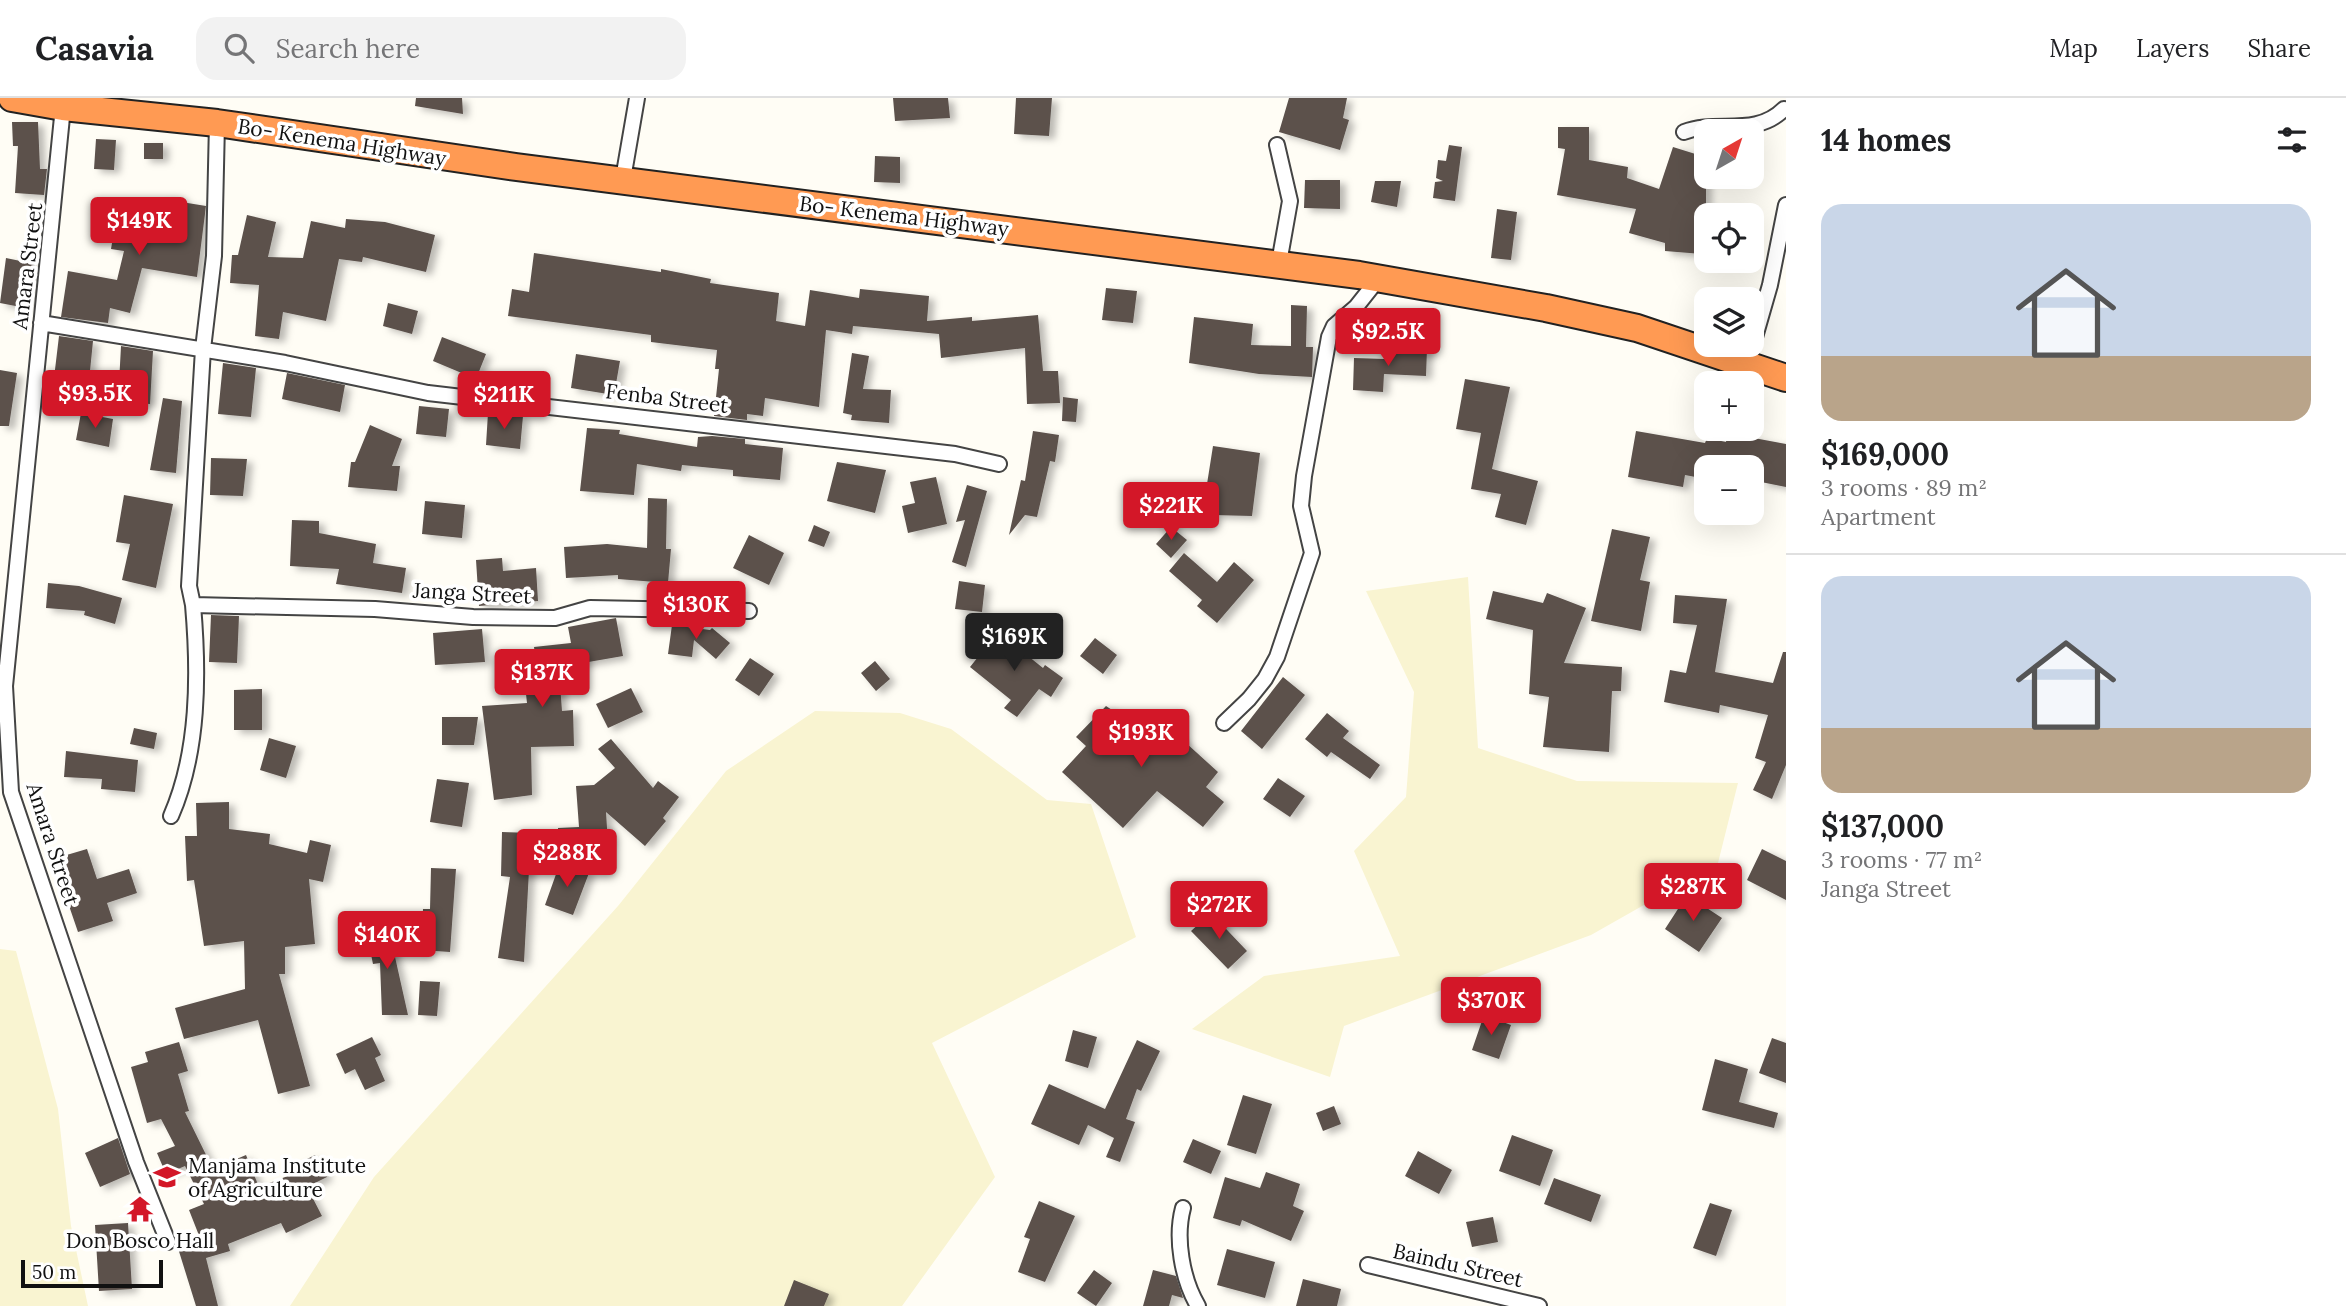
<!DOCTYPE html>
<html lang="en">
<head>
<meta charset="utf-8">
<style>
  :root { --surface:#fff; --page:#f2f2f2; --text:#202124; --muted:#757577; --line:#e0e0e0; --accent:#d31728 }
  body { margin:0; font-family:Lora,serif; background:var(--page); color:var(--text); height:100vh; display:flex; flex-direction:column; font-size:26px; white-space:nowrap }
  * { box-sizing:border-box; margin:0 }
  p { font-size:23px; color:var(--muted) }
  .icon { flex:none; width:38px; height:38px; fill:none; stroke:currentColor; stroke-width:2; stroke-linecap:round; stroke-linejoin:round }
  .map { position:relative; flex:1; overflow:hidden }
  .drawer { display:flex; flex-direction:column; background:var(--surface); width:560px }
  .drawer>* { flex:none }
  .needle { width:46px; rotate:39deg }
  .fabs { position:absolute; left:1694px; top:21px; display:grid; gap:14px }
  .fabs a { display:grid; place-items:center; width:70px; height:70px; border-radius:14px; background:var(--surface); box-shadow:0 7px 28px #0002; font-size:35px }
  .scale { position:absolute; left:21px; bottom:18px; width:142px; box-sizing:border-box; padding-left:7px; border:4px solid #111; border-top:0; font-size:19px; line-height:24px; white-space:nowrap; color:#111; -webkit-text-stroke:5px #fff; paint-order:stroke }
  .price { position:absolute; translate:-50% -60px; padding:0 16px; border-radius:7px; background:var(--accent); color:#fff; font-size:23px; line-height:46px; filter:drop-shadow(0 2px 4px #0008) }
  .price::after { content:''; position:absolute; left:50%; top:42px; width:21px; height:16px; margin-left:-10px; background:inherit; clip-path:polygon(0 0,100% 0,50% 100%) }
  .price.active { background:#222; color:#fff }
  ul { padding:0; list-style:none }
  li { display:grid; align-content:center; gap:14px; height:371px; padding:0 35px }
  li+li { border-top:2px solid var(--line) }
  li span { display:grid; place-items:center; height:217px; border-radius:21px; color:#555 }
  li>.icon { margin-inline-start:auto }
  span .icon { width:126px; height:126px; fill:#fffc; stroke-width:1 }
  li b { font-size:30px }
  h2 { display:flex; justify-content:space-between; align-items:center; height:84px; padding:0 35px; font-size:30px }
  header { display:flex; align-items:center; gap:42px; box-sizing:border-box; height:98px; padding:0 35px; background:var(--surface); border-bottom:2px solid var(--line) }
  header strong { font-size:33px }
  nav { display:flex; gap:38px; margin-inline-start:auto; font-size:24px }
  .search { width:490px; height:63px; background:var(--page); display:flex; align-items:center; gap:18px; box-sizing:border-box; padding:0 24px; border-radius:21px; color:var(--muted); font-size:26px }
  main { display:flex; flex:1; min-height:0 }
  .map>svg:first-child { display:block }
</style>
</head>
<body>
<header>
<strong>Casavia</strong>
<div class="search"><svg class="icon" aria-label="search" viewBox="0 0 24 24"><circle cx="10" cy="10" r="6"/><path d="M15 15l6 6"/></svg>Search here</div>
<nav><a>Map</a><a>Layers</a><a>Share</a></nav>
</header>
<main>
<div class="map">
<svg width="1786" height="1208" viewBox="0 0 1786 1208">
  <defs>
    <filter id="shadow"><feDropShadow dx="6" dy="3.5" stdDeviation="3.5" flood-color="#0004"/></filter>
  </defs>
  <rect width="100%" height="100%" fill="#fffdf5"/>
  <path fill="#f9f4d1" d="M1468,479L1478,650L1577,683L1738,685L1718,765L1591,837L1344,928L1330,979L1192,931L1264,878L1400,858L1354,753L1406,699L1414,594L1366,493Z
    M815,613L900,615L951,631L1047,702L1091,706L1136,839L932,945L995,1079L902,1208H290L374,1079L618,808L726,673Z
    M0,851L16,853L58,1011L71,1128L88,1208H0Z"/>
  <path fill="#5b514c" filter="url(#shadow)" d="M416,0H462L463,16L415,8Z
    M893,0H948L950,20L895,23Z
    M1016,0H1052L1049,38L1014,36Z
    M1289,0H1347L1343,20L1349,22L1340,52L1279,34Z
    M12,24H38L40,71H47L44,97L15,95L18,48H13Z
    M1558,29H1589V62L1628,69L1627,80L1659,91L1673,49L1705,59L1699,79H1706V146L1703,145L1702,156L1665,153V145L1629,135L1636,111L1557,97L1565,51L1558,50Z
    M96,41L116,42L114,72L94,71Z
    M144,45H163V61H144Z
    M1449,47L1462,49L1455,103L1433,100L1435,84L1443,83L1436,80L1438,62L1446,63Z
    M875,58L900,59V85L874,84Z
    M1305,82H1340V111L1304,110Z
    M1375,83H1401L1397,109L1371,104Z
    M163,101L206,108L197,179L142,170L130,215L110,210L108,225L61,219L68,173L117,182L124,153L111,151L119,104L161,111Z
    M1497,111L1517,114L1511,162L1491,160Z
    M247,117L276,124L268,159L303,160L311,123L345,130L346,121L385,124L435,137L426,174L363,159L362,164L339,161L326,223L283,214L279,241L255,238L259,187L230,185L232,157H238Z
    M534,155L661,174V171L711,181L710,185L779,195L776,223L805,228L810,192L859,200L860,191L929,198L927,223L972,219V223L1038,217L1043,273H1058L1060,305L1027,306L1025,250L941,260L939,236L853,228L852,236L826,232L819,309L765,300L763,318L747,316V322L714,318L719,271H715L717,252L651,244V237L508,218L512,191L529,194Z
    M6,160L35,166L26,210L0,205Z
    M1106,190L1137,193L1133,225L1102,222Z
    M388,205L418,213L412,236L383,228Z
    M1291,207L1307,208L1306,249H1313L1312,279L1259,276L1189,265L1194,219L1253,226L1251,247L1291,248Z
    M59,238L93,243L89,283L54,280Z
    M442,239L486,256L476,281L433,263Z
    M121,248L153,253L150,306L118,304Z
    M1385,249L1427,251L1426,278L1384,276L1383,294L1353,292L1354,260L1385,261Z
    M852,255L869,258L863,291L891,292L889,325L851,322L852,317L843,315Z
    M576,256L620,263L614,297L571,290Z
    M223,265L256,270L251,319L218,316Z
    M0,272L17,275L9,328H0Z
    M287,275L345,287L340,314L282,301Z
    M1465,281L1510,289L1492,371L1538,383L1526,427L1495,419L1501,396L1471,391L1481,335L1456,331Z
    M1063,299L1078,301L1076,324L1062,323Z
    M163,300L182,303L176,375L150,372Z
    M419,308L449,311L446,339L416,336Z
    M81,315L113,321L109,349L76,342Z
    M488,315L523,318L520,351L486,347Z
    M370,327L402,341L392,368H400L397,393L348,389L351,364H355Z
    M587,330L620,332L619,336L697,349L698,339L712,338L745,341V346L783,350L780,382L733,378V372L682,367L681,373L637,366L634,397L580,393Z
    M1033,333L1059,337L1055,364L1050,363L1037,419L1025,417L1009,437L1021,382L1025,383Z
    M1636,333L1705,345L1707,340L1726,344L1727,335L1786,346V389L1761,384L1764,369H1706V381L1685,377L1683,389L1628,379Z
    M1213,348L1260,355L1252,418L1213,417V387L1207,386Z
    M211,360L247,361L243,398L210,397Z
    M837,364L886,372L875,415L827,403Z
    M936,379L947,426L908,435L902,408L915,405L910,384Z
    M967,387L987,393L966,469L952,464L965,422L956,424Z
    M124,397L173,406L156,490L122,482L130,446L116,444Z
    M648,400L667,401L666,451H671L668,485L618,481V477L566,480L564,449L607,446L647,450Z
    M425,403L465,407L462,440L422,436Z
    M292,422L319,423V435L376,446L373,465L406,470L402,495L336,486L339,471L290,468Z
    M814,427L830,434L824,449L808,443Z
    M1171,429L1187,442L1171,460L1156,446Z
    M1612,431L1650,439L1640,482L1650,484L1641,533L1591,523Z
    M749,437L784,455L769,487L733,470Z
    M1184,455L1217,484L1234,464L1254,482L1217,525L1197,508L1202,502L1169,473Z
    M502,460L503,473L536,470L538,503L479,508L476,462Z
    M959,483L985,487L982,514L955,511Z
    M48,485L79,488L122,500L115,526L84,517L85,513L46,510Z
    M1493,493L1543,505L1547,495L1586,510L1564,565L1622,569L1621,593H1612L1609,654L1543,649L1549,599L1529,596L1533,532L1486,521Z
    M1675,497L1727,501L1715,574L1773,585L1783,554H1786V667L1772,701L1753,692L1766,664L1755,660L1768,617L1720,607L1719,615L1664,604L1670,572L1686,575L1697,527L1673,525Z
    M211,517L239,518L237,565L209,564Z
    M616,520L623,558L577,566L570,551L571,567L559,572L562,613L573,612L574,648L531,649L532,697L494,702L482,608L527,605L524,578L538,577L534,549L571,545L568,529Z
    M672,527L710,532L712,530L730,545L716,561L694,542L692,559L668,556Z
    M482,531L485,564L435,567L433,535Z
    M998,534L1043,570L1045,567L1063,580L1051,599L1039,591L1017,619L1004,610L1011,602L970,569Z
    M1095,540L1117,557L1103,576L1080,558Z
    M750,560L774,576L759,598L735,582Z
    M875,563L890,581L876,593L861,575Z
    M1283,579L1305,597L1262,651L1241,633Z
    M631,590L643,614L608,630L596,606Z
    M262,591V632H234V592Z
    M1106,608L1141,631L1153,615L1218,674L1206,689L1224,704L1203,729L1157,693L1123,730L1062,674L1086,648L1076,639Z
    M1327,615L1349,633L1343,640L1380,667L1370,681L1331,654L1327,659L1305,641Z
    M442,619H478L474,647H442Z
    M134,630L157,635L154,651L130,646Z
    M269,640L296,648L286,680L260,672Z
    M611,641L653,690L658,683L679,699L663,720L666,723L645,748L606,714L608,746L559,748L558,730L579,729L576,688L594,687L615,670L598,651Z
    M66,653L138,662L135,694L101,691L102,681L64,679Z
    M1278,680L1305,698L1290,719L1263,701Z
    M437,681L469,685L462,729L430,724Z
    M229,704V731L270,736L269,746L307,755L310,742L331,747L323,784L309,781L315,846L285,849V876H279L310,988L278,996L258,922L184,941L175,910L245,891L244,843L204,848L194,782L187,783L185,738H197L196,705Z
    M502,734L531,735V750H522L530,754L524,864L498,860L510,779L501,778Z
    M87,751L97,781L129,771L137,795L107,805L113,823L78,834L53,761Z
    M1762,751L1786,763V802L1747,782Z
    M560,765L589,775L573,817L545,807Z
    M431,770L456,771L450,854L421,852L423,811H430Z
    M1687,797L1722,820L1699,854L1665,831Z
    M1211,815L1247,853L1228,871L1191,833Z
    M388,827L391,841L408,917H382L380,865L373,866L366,832Z
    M420,883L440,884L437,918L418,917Z
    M1484,917L1511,927L1499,961L1472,952Z
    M1073,932L1097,939L1088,970L1065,963Z
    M372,939L381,957L375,960L385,983L365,992L355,971L345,976L336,956Z
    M1772,940L1786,945V985L1759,975Z
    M1137,942L1160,953L1141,993L1137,991L1126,1021L1135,1024L1120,1064L1106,1059L1114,1040L1088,1027L1079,1047L1031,1026L1049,986L1105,1011Z
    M179,944L188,973L178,976L189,1013L185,1014L213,1071L246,1057L259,1089L293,1076L289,1070L315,1057L327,1079L307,1089L322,1118L286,1135L281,1125L228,1146L230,1153L206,1160L218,1208H196L177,1147L200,1140L189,1112L204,1106L185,1068L166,1076L157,1055L175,1048L161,1021L147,1025L131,969L148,964L145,954Z
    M1715,961L1748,971L1739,1004L1778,1015L1774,1030L1702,1012Z
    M1243,997L1272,1006L1256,1056L1227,1047Z
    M1334,1008L1341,1026L1323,1033L1316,1015Z
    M1512,1037L1553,1052L1540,1088L1499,1073Z
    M118,1040L130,1076L100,1089L85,1055Z
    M1193,1041L1221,1053L1211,1076L1183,1064Z
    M1418,1053L1452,1072L1439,1096L1405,1078Z
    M1266,1074L1300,1086L1293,1108L1304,1113L1291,1143L1242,1122L1240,1128L1213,1120L1225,1079L1260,1090Z
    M1554,1080L1601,1097L1591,1124L1544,1106Z
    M1039,1103L1075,1118L1045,1184L1018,1174L1030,1141L1024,1139Z
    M1710,1105L1732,1112L1716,1158L1693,1150Z
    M1493,1119L1498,1144L1472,1149L1466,1124Z
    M128,1125L132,1191L99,1193L95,1127Z
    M1227,1151L1275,1164L1265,1200L1217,1187Z
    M1094,1172L1112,1185L1096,1208L1077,1195Z
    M1153,1172L1176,1178L1183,1200L1172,1197L1169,1208H1143Z
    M1303,1181L1341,1191L1337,1208H1296Z
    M794,1182L829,1196L824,1208H784Z"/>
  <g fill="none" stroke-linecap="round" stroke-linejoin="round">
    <g stroke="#444" stroke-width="18">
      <path id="street" d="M63,9L5,588L11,694L136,1064L168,1144
        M217,25L214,158L203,251L189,488L193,507L375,511L473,519L555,520L590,510L749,513
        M1684,34C1717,21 1755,40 1784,11
        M1277,47L1290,103L1279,165
        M623,81L637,0
        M41,225L285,265L428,295L955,356L999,366
        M1747,267L1770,187L1786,107
        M1224,625L1249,601L1265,581L1277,559L1312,455L1301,408L1304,378L1329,239L1334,228L1356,209L1379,180
        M171,718C199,654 199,576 193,507
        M1183,1110C1175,1140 1182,1181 1198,1208
        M1368,1167L1539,1208"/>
    </g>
    <g stroke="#222" stroke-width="30">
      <path id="highway" d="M12,0L63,9L217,25L516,69L1359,177L1546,210L1637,230L1786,280"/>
    </g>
    <use href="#street" stroke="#fff" stroke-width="14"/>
    <use href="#highway" stroke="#ff9a53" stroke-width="26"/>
  </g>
  <defs>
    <g id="university-bare" transform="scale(2.1)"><path d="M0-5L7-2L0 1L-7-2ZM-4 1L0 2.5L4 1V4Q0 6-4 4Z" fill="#d31728" stroke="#fff" stroke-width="2.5" paint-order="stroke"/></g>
    <g id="temple-bare" transform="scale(2.1)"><path d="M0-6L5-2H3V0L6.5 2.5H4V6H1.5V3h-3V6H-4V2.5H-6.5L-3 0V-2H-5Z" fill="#d31728" stroke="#fff" stroke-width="2.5" paint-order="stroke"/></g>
  </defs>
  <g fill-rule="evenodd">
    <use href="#university-bare" x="167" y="1079"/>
    <use href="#temple-bare" x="140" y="1111"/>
  </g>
  <g text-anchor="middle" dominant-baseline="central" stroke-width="7" stroke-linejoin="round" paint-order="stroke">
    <g font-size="21" fill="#111" stroke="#fff">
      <text transform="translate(342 44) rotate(9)">Bo- Kenema Highway</text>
      <text transform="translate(904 118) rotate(7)">Bo- Kenema Highway</text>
      <text transform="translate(27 168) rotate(-83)">Amara Street</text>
      <text transform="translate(667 300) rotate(7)">Fenba Street</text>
      <text transform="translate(472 495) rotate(3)">Janga Street</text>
      <text transform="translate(53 746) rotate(72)">Amara Street</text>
      <text transform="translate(1458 1167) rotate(13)">Baindu Street</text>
    </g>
    <g font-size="21" fill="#111" stroke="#fff" text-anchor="start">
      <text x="188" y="1067">Manjama Institute<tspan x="188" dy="24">of Agriculture</tspan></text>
      <text x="140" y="1142" text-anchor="middle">Don Bosco Hall</text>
    </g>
  </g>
</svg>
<div class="fabs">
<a><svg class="needle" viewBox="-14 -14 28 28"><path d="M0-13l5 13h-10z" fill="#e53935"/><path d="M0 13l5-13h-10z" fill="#757577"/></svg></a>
<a><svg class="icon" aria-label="locate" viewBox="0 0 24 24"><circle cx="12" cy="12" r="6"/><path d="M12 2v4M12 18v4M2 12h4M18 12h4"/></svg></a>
<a><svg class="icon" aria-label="layers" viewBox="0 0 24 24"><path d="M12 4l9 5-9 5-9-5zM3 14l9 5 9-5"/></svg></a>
<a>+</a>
<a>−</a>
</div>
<div class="scale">50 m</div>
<b class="price" style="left:139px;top:159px">$149K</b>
<b class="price" style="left:1388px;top:270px">$92.5K</b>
<b class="price" style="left:95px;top:332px">$93.5K</b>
<b class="price" style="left:504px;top:333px">$211K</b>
<b class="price" style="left:1171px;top:444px">$221K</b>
<b class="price" style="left:696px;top:543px">$130K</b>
<b class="price active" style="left:1014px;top:575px">$169K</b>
<b class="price" style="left:542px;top:611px">$137K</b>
<b class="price" style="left:1141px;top:671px">$193K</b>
<b class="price" style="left:567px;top:791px">$288K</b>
<b class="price" style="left:1693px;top:825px">$287K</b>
<b class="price" style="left:1219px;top:843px">$272K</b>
<b class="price" style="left:387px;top:873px">$140K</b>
<b class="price" style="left:1491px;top:939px">$370K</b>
</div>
<section class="drawer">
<h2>14 homes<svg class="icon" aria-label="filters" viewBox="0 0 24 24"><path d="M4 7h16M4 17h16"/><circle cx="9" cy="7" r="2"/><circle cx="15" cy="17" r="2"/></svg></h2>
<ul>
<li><span style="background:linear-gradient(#c9d6e8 70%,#b9a48a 0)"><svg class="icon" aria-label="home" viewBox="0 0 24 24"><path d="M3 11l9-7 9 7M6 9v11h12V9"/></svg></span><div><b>$169,000</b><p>3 rooms · 89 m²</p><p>Apartment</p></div></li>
<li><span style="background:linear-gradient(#c9d6e8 70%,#b9a48a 0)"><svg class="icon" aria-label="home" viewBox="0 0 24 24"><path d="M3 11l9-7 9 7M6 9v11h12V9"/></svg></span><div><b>$137,000</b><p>3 rooms · 77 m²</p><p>Janga Street</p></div></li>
</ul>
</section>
</main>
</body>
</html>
